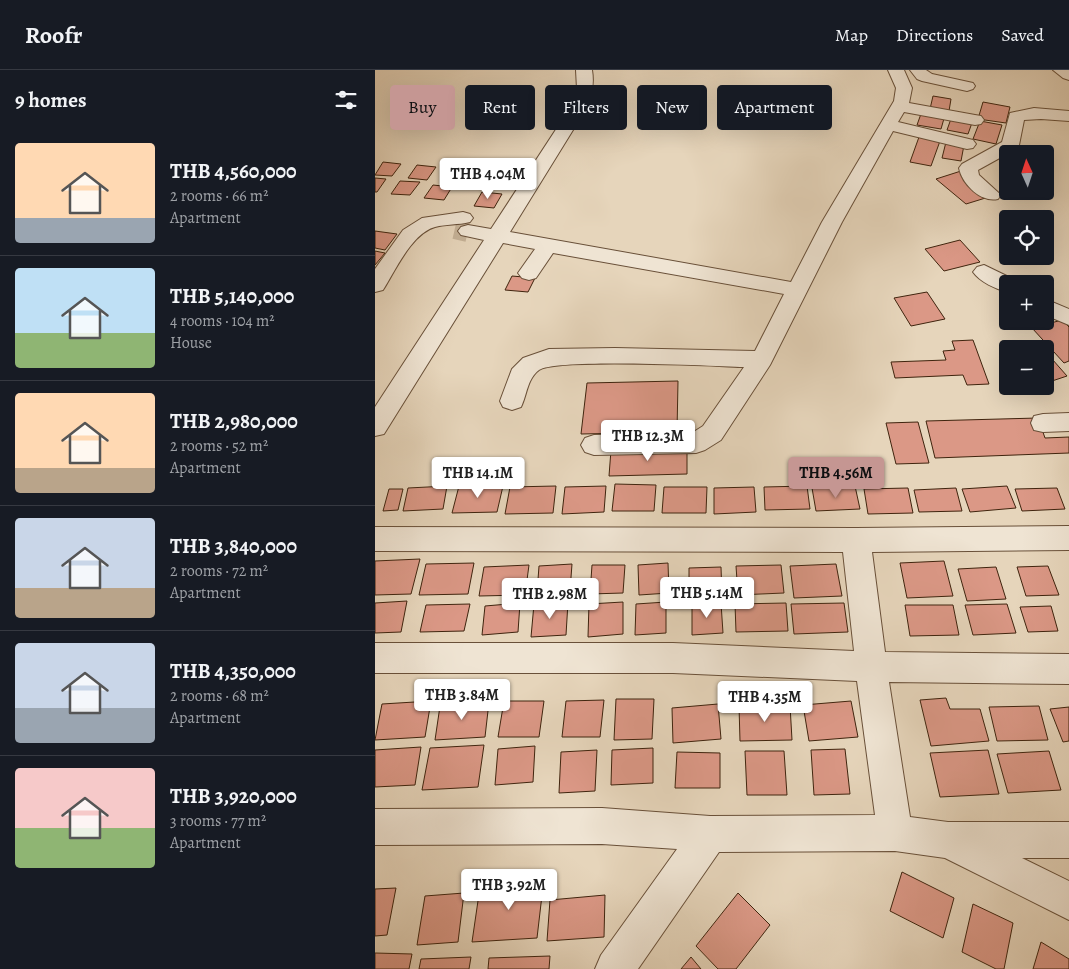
<!DOCTYPE html>
<html lang="en">
<head>
<meta charset="utf-8">
<style>
  :root { --surface:#171b24; --page:#242831; --text:#f1f3f6; --muted:#9ea1a6; --line:#363941; --accent:#c59692 }
  body { margin:0; font-family:Alegreya,serif; background:var(--page); color:var(--text); height:100vh; display:flex; flex-direction:column; font-size:19px; white-space:nowrap }
  * { box-sizing:border-box; margin:0 }
  p { font-size:16px; color:var(--muted) }
  .icon { flex:none; width:28px; height:28px; fill:none; stroke:currentColor; stroke-width:2; stroke-linecap:round; stroke-linejoin:round }
  .map { position:relative; flex:1; overflow:hidden }
  .side { display:flex; flex-direction:column; background:var(--surface); width:375px }
  .side>* { flex:none }
  .banner { position:absolute; left:15px; top:15px; width:475px; height:45px; display:flex; gap:10px }
  .needle { width:32px; rotate:357deg }
  .buttons { position:absolute; left:624px; top:75px; display:grid; gap:10px }
  .buttons a { display:grid; place-items:center; width:55px; height:55px; border-radius:5px; background:var(--surface); box-shadow:0 5px 20px #0002; font-size:25px }
  .price { position:absolute; translate:-50% -42px; padding:0 11px; border-radius:5px; background:#fff; color:#222; font-size:16px; line-height:32px; filter:drop-shadow(0 1px 2px #0008) }
  .price::after { content:''; position:absolute; left:50%; top:30px; width:15px; height:11px; margin-left:-8px; background:inherit; clip-path:polygon(0 0,100% 0,50% 100%) }
  .price.active { background:var(--accent); color:#111 }
  ul { padding:0; list-style:none }
  li { display:flex; align-items:center; gap:15px; height:125px; padding:0 15px }
  li+li { border-top:1px solid var(--line) }
  li span { display:grid; place-items:center; flex:none; width:140px; height:100px; border-radius:5px; color:#555 }
  li>.icon { margin-inline-start:auto }
  span .icon { width:60px; height:60px; fill:#fffc; stroke-width:1 }
  li b { font-size:21px }
  h2 { display:flex; justify-content:space-between; align-items:center; height:60px; padding:0 15px; font-size:21px }
  .pill { padding:0 18px; border-radius:5px; background:var(--surface); box-shadow:0 5px 20px #0002; font-size:18px; line-height:45px }
  .pill.active { background:var(--accent); color:#111 }
  header { display:flex; align-items:center; gap:30px; box-sizing:border-box; height:70px; padding:0 25px; background:var(--surface); border-bottom:1px solid var(--line) }
  header strong { font-size:24px }
  nav { display:flex; gap:28px; margin-inline-start:auto; font-size:18px }
  main { display:flex; flex:1; min-height:0 }
  .map>svg:first-child { display:block }
</style>
</head>
<body>
<header>
<strong>Roofr</strong>
<nav><a>Map</a><a>Directions</a><a>Saved</a></nav>
</header>
<main>
<section class="side">
<h2>9 homes<svg class="icon" aria-label="filters" viewBox="0 0 24 24"><path d="M4 7h16M4 17h16"/><circle cx="9" cy="7" r="2"/><circle cx="15" cy="17" r="2"/></svg></h2>
<ul>
<li><span style="background:linear-gradient(#ffd9b3 75%,#9aa5b1 0)"><svg class="icon" aria-label="home" viewBox="0 0 24 24"><path d="M3 11l9-7 9 7M6 9v11h12V9"/></svg></span><div><b>THB 4,560,000</b><p>2 rooms · 66 m²</p><p>Apartment</p></div></li>
<li><span style="background:linear-gradient(#bfe0f5 65%,#8fb573 0)"><svg class="icon" aria-label="home" viewBox="0 0 24 24"><path d="M3 11l9-7 9 7M6 9v11h12V9"/></svg></span><div><b>THB 5,140,000</b><p>4 rooms · 104 m²</p><p>House</p></div></li>
<li><span style="background:linear-gradient(#ffd9b3 75%,#b9a48a 0)"><svg class="icon" aria-label="home" viewBox="0 0 24 24"><path d="M3 11l9-7 9 7M6 9v11h12V9"/></svg></span><div><b>THB 2,980,000</b><p>2 rooms · 52 m²</p><p>Apartment</p></div></li>
<li><span style="background:linear-gradient(#c9d6e8 70%,#b9a48a 0)"><svg class="icon" aria-label="home" viewBox="0 0 24 24"><path d="M3 11l9-7 9 7M6 9v11h12V9"/></svg></span><div><b>THB 3,840,000</b><p>2 rooms · 72 m²</p><p>Apartment</p></div></li>
<li><span style="background:linear-gradient(#c9d6e8 65%,#9aa5b1 0)"><svg class="icon" aria-label="home" viewBox="0 0 24 24"><path d="M3 11l9-7 9 7M6 9v11h12V9"/></svg></span><div><b>THB 4,350,000</b><p>2 rooms · 68 m²</p><p>Apartment</p></div></li>
<li><span style="background:linear-gradient(#f6c9c9 60%,#8fb573 0)"><svg class="icon" aria-label="home" viewBox="0 0 24 24"><path d="M3 11l9-7 9 7M6 9v11h12V9"/></svg></span><div><b>THB 3,920,000</b><p>3 rooms · 77 m²</p><p>Apartment</p></div></li>
</ul>
</section>
<div class="map">
<svg width="694" height="899" viewBox="0 0 694 899">
  <rect width="100%" height="100%" fill="#e6d5bb"/>
  <filter id="stains"><feTurbulence type="fractalNoise" baseFrequency=".004" numOctaves="4"/><feColorMatrix values="0 0 0 0 .2 0 0 0 0 .09 0 0 0 0 .02 0 0 0 .5 -.17"/></filter>
  <radialGradient id="worn" r=".72"><stop offset=".6" stop-color="#630" stop-opacity="0"/><stop offset="1" stop-color="#630" stop-opacity=".3"/></radialGradient>
  <path fill="#db9886" stroke="#3f240e" d="M558,26L576,29L574,41L555,39Z
    M608,32L635,37L631,53L603,49Z
    M547,41L570,45L566,59L542,55Z
    M577,46L598,50L593,64L572,60Z
    M605,51L627,55L621,74L598,69Z
    M544,67L565,71L556,96L535,92Z
    M571,72L589,75L586,91L567,88Z
    M8,92L26,94L17,106L0,105Z
    M42,95L61,97L52,110L33,108Z
    M75,99L95,101L86,113L67,112Z
    M586,101L617,126L591,134L561,109Z
    M108,102L127,104L119,117L100,115Z
    M0,108L11,109L2,122H0Z
    M25,111L45,112L35,125L16,124Z
    M58,115L77,117L69,130L49,128Z
    M107,122L127,124L119,138L99,136Z
    M0,161L22,164L10,180L0,178Z
    M585,170L605,192L569,201L550,179Z
    M0,181L10,183L0,195Z
    M137,206L160,208L153,222L130,220Z
    M552,222L570,249L536,256L519,228Z
    M687,250L694,257V291L689,293L657,258Z
    M598,270L614,314L592,315L588,305L520,308L516,292L571,290L568,281L580,280L577,271Z
    M670,281L692,306L674,312L670,307Z
    M303,311L302,362L206,364L212,313Z
    M663,348L670,368L694,367V383L560,388L551,351Z
    M543,352L554,393L521,394L511,353Z
    M312,379V404L234,406L236,380Z
    M240,414L281,415L279,441H237Z
    M72,416L68,439L28,441L33,418Z
    M84,416H128L122,442L77,443Z
    M181,416L178,443L130,444L135,417Z
    M231,416L229,442L187,444L190,417Z
    M432,416L435,439L390,440L389,417Z
    M480,416L485,439L441,441L437,418Z
    M632,416L641,438L595,442L587,419Z
    M289,417H332L331,443H287Z
    M379,417L381,442L339,444V418Z
    M533,418L538,443L493,444L489,419Z
    M581,418L587,441L544,442L539,420Z
    M682,418L690,439L647,441L640,419Z
    M14,419H28L23,440L8,441Z
    M45,489L36,524L0,525V491Z
    M569,491L578,526L532,528L525,493Z
    M99,493L93,524L44,525L51,494Z
    M293,493L294,523L264,525L263,495Z
    M197,494L195,521L162,523L164,496Z
    M461,494L467,526L419,528L415,496Z
    M154,495L150,525L104,526L109,497Z
    M217,495H250L248,523L215,524Z
    M406,495L409,523L363,525L361,496Z
    M673,496L684,525L651,526L642,497Z
    M346,497L347,526L314,527V498Z
    M621,497L631,529L592,531L583,499Z
    M32,531L26,562L0,563V533Z
    M193,532L191,565L156,567L159,534Z
    M248,532V564L213,567L214,534Z
    M291,532V563L260,565L261,534Z
    M145,533L143,562L107,565L110,536Z
    M346,533L348,563L317,565V534Z
    M411,533L413,561L361,562L360,534Z
    M469,533L473,562L419,564L416,534Z
    M95,534L89,561L45,562L51,535Z
    M632,534L641,563L598,565L590,535Z
    M530,535H578L584,565L535,566Z
    M676,536L683,561L653,562L645,537Z
    M571,628L575,639H605L614,671L556,676L545,630Z
    M241,629H279L277,669L239,670Z
    M229,630L225,667H187L191,631Z
    M56,631L50,667L0,670L7,634Z
    M129,631H169L164,667H123Z
    M476,631L483,667L434,671L428,635Z
    M114,632L110,667L60,670L65,636Z
    M343,634L346,669L298,673L297,638Z
    M415,635L417,670L365,671L364,636Z
    M664,636L673,670L622,671L614,637Z
    M694,637V671L688,672L675,639Z
    M109,675L103,717L47,720L55,678Z
    M160,676L158,712L120,715L123,679Z
    M46,677L40,715L0,717V680Z
    M278,678V713L236,715L237,680Z
    M470,679L475,724L439,725L436,680Z
    M222,680L220,721L184,723L186,682Z
    M613,680L624,724L565,727L555,683Z
    M370,681H409L412,725H372Z
    M674,681L686,720L633,723L622,684Z
    M302,682L345,683V718H300Z
    M527,802L579,828L568,868L515,841Z
    M169,808L162,868L97,872L105,817Z
    M21,818L12,865L0,866V819Z
    M89,823L83,872L42,875L50,826Z
    M363,823L395,855L361,899H343L321,876Z
    M230,825L229,867L172,871L175,830Z
    M598,834L638,853L629,899H621L587,882Z
    M666,872L694,889V899H658Z
    M0,883L37,884L34,899H0Z
    M175,886L174,899H113L114,888Z
    M96,887L94,899H44L46,889Z
    M316,887L326,899H306Z"/>
  <g fill="none" stroke-linecap="round" stroke-linejoin="round">
    <path stroke="#c5b298" stroke-width="22" stroke-dasharray="22 11" stroke-linecap="butt" d="M80,158L93,161"/>
    <g stroke="#695039" stroke-width="2">
      <path id="minor" d="M201,0H217C220,18 215,31 206,47L135,162L416,212L447,152L519,31L521,18L513,0H529L537,18L534,33L600,45L606,46L609,50L606,54L600,55L529,42L523,52L598,70L601,74L598,78L592,79L518,61L467,152L395,295L346,370L330,380L321,383L219,385L210,382L206,375L210,368L219,365L317,363L328,356L369,297C338,296 181,288 164,300C152,309 152,325 146,337L137,340L128,337L125,331L137,299L148,288L174,279L240,278L380,281L409,224L178,183L161,208L154,210L147,208L143,203L160,179L128,173L9,364L0,366V337L109,170L86,165L83,161L86,157L93,155L116,159L193,41L202,19Z
        M535,0H551L557,4L598,13L600,16L598,19L592,21L547,11L542,9Z
        M678,0H694V10L688,8Z
        M659,38L694,41V51L666,49L649,50L644,75L641,79L603,100L604,105L626,125L623,129C606,133 587,114 584,98L587,94L627,72L635,43Z
        M88,142L95,144L98,148L95,152C83,155 71,154 60,157C37,163 20,201 8,220L0,222V199L28,160L47,148Z
        M609,195L640,210L642,214H632V222C621,219 605,212 598,202L602,197Z
        M670,229L694,239V255L670,245Z
        M694,343V361L668,362L659,360L656,353L659,346L668,344Z
        M694,456V480L497,482L510,582L694,584V614L514,612L535,747L573,752H694V788H647L694,811V850L570,788L520,781L344,782L263,899H220L226,885L302,779L227,774L0,775V739L227,738L335,746L500,745L482,611L298,603H0V573H298L479,581L468,482L0,481V457L481,458Z"/>
    </g>
    <use href="#minor" fill="#efe4d3" fill-rule="evenodd"/>
  </g>
  <rect width="100%" height="100%" filter="url(#stains)"/>
  <rect width="100%" height="100%" fill="url(#worn)"/>
</svg>
<div class="buttons">
<a><svg class="needle" viewBox="-14 -14 28 28"><path d="M0-13l5 13h-10z" fill="#e53935"/><path d="M0 13l5-13h-10z" fill="#9ea1a6"/></svg></a>
<a><svg class="icon" aria-label="locate" viewBox="0 0 24 24"><circle cx="12" cy="12" r="6"/><path d="M12 2v4M12 18v4M2 12h4M18 12h4"/></svg></a>
<a>+</a>
<a>−</a>
</div>
<b class="price" style="left:113px;top:130px">THB 4.04M</b>
<b class="price" style="left:273px;top:392px">THB 12.3M</b>
<b class="price" style="left:103px;top:429px">THB 14.1M</b>
<b class="price active" style="left:461px;top:429px">THB 4.56M</b>
<b class="price" style="left:332px;top:549px">THB 5.14M</b>
<b class="price" style="left:175px;top:550px">THB 2.98M</b>
<b class="price" style="left:87px;top:651px">THB 3.84M</b>
<b class="price" style="left:390px;top:653px">THB 4.35M</b>
<b class="price" style="left:134px;top:841px">THB 3.92M</b>
<div class="banner">
<a class="pill active">Buy</a>
<a class="pill">Rent</a>
<a class="pill">Filters</a>
<a class="pill">New</a>
<a class="pill">Apartment</a>
</div>
</div>
</main>
</body>
</html>
